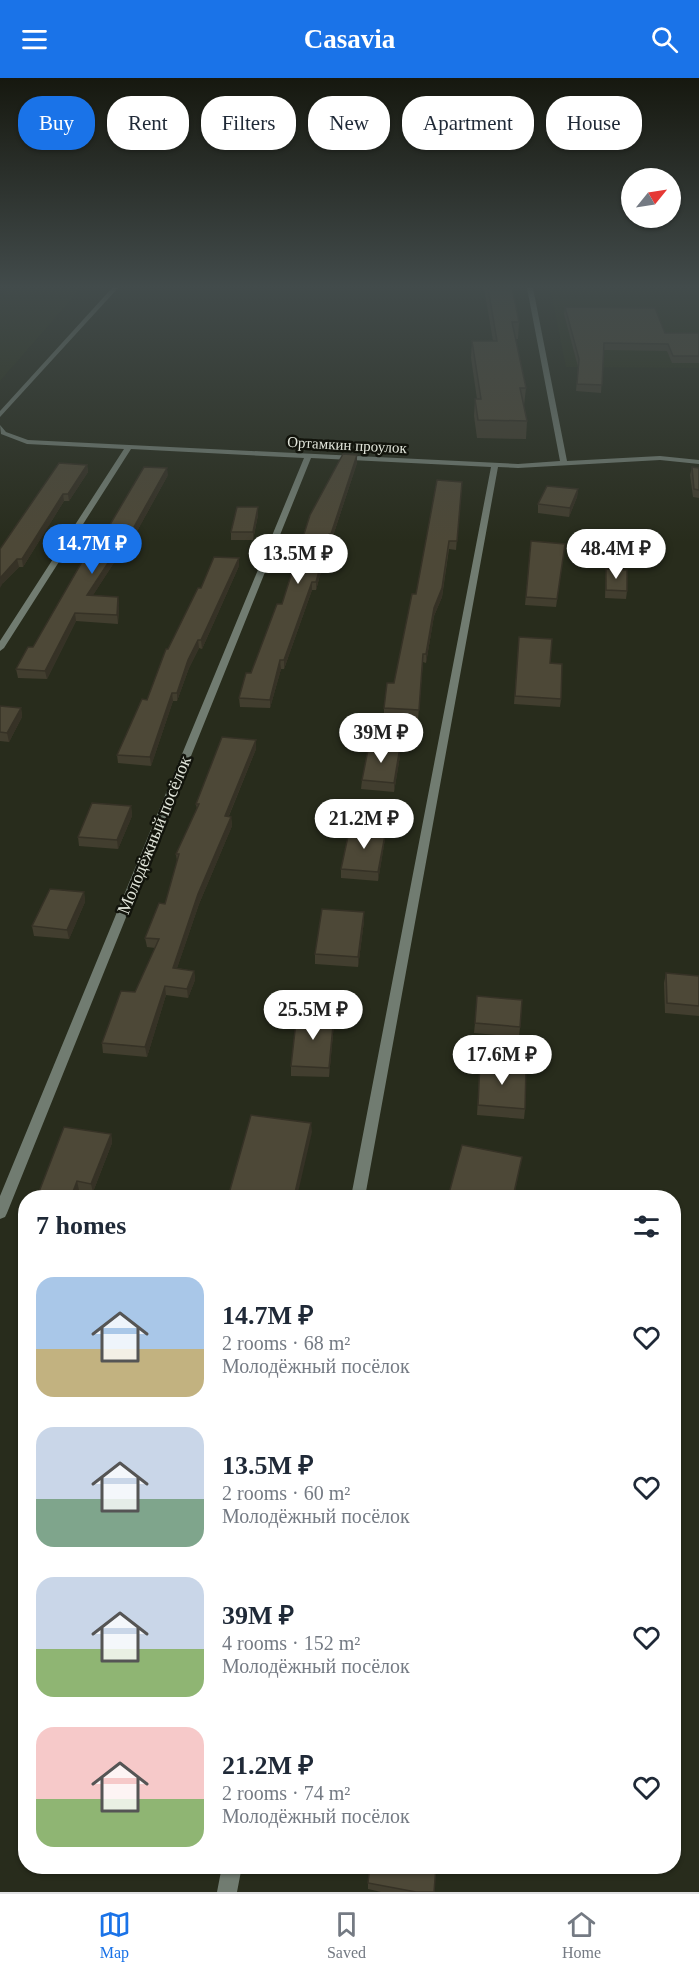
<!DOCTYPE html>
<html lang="en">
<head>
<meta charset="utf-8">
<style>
  :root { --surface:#fff; --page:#f2f2f3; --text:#1f2937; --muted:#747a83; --line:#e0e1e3; --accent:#1a73e8 }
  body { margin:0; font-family:"Times New Roman",serif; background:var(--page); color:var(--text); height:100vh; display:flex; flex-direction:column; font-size:22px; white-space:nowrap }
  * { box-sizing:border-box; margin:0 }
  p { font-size:20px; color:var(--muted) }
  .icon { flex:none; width:33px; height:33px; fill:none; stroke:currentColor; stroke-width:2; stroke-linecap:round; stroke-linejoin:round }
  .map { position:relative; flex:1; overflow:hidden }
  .panel { position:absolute; left:18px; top:1112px; width:663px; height:684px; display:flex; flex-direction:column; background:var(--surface); border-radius:24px; box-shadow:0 2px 4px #0004 }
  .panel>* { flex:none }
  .guide { position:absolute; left:18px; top:18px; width:663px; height:54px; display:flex; gap:12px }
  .needle { width:39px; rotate:60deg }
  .fabs { position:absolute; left:621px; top:90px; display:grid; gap:12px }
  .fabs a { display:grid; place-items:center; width:60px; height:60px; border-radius:50%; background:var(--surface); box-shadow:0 2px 4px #0004; font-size:30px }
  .price { position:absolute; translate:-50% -51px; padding:0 14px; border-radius:21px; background:#fff; color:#222; font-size:20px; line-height:39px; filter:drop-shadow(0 2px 3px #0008) }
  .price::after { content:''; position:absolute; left:50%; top:36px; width:18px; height:14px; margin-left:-9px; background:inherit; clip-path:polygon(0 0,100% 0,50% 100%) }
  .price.selected { background:var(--accent); color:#fff }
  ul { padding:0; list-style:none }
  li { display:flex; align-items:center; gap:18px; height:150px; padding:0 18px }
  li span { display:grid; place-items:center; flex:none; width:168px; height:120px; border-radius:18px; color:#555 }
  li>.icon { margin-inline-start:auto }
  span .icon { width:72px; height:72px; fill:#fffc; stroke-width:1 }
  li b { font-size:26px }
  h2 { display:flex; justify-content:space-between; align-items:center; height:72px; padding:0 18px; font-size:26px }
  .pill { padding:0 21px; border-radius:24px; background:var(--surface); box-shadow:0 2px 4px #0004; font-size:21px; line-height:54px }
  .pill.selected { background:var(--accent); color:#fff }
  header { display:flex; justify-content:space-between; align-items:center; height:78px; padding:0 18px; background:var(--accent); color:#fff; font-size:27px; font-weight:700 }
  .tabs { display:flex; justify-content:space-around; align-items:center; height:84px; border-top:2px solid var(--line); background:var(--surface); font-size:16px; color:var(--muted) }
  .tabs a { display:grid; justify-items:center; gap:3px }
  .tabs .selected { color:var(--accent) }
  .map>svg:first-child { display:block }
</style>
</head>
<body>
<header><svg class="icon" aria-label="menu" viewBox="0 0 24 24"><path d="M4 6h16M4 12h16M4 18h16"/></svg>Casavia<svg class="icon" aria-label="search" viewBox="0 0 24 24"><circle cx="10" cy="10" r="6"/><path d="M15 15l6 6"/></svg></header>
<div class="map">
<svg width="699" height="1814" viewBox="0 0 699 1814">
  <rect width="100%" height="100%" fill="#282c1c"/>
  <path fill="#2c321b" d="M8,210H81L0,303V217Z
    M550,210H699V290L566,289Z"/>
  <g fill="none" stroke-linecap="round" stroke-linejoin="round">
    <path fill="#717c71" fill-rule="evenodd" d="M112,210H118L0,339V333Z
      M527,210H533L567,383L660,378L699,382V386L660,382L518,390L498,389L365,1119H351L491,389L311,380L7,1135L5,1139L0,1141V1118L304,380L131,371L4,570L0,573V563L124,371L27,366L1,356L0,347L6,354L28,362L518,386L560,383Z
      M222,1788H242L237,1814H217Z"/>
  </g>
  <path fill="#423e2f" d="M484,210H512L519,244L518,261H515L526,310L524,328L527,343L526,361L477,360L474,338L475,321H477L471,280L472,263H493Z
    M565,229L665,255H699V285H672L667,273L604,272L601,315L576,313L578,289L564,236Z
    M357,377V385L331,464H329L316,512H312L284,591H281L270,630L240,629L239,620L282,526Z
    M87,387L88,394L69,423H64L23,489H19L3,505L0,471Z
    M692,389L699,390V420L693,419L690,397Z
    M168,397L131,464L128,463L93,517L118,519L119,527L118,546L76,543L47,601L18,600L16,591L33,569L98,467Z
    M462,404L456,472L449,471L442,519L434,538L426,585L423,584L418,641L384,639V630L394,605L416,516Z
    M578,411L577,419L569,439L538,435V426Z
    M258,429V437L253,462H231V454Z
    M531,463L565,466L556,529L525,527Z
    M239,488L202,571L199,570L189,590L177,623H173L151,688L118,685L117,677L147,622L168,571L201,510Z
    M606,491L627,513L626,521L605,520Z
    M519,559L550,585L561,621L560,629L514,626Z
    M0,628L21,630L22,639L9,664L0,663Z
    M256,662V671L229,738L231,739L232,748L199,826L177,890L194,893L195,902L188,920L166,917L147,979L103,975L102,965L135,914L155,870L147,869L145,860L165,826L177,783L176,776L197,731L196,726Z
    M400,669V678L394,714L361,711L362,702Z
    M131,728L132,738L118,771L79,768L78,759Z
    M385,761L378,803L341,800V791Z
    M84,814L85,824L69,861L34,858L32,848Z
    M364,843L358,889L315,886V876Z
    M666,895L699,898V938L665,935L664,905Z
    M475,945L520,949L519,959L474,955Z
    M334,946L329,999L291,998V988Z
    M480,984L525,1031L524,1041L477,1037Z
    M111,1056L112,1065L93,1114L79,1112L37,1119Z
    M368,1805L434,1814H381L368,1811Z"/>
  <path fill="#363226" d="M357,377V385L331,464V456Z
    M87,387L88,394L69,423L68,416Z
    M167,390L168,397L131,464L130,456Z
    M578,411L577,419L569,439L570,430Z
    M63,416L64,423L23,489L22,481Z
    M258,429V437L253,462V454Z
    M127,456L128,463L88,525L87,517Z
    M329,456V464L316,512V504Z
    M449,463L442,519L434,538L426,585V576L434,530Z
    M239,480V488L202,571L201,562Z
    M17,481L19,489L3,505L0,510V500Z
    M312,504V512L284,591V582Z
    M118,519L119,527L118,546L117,537Z
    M75,535L76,543L47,601L45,593Z
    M198,562L199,570L189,590L177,623V615L188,582Z
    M280,582L281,591L270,630V622Z
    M172,615L173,623L151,688L150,679Z
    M21,630L22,639L9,664L7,655Z
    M256,662V671L225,747V738Z
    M400,669V678L394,714V705Z
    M131,728L132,738L118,771L117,762Z
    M231,739L232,748L199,826L174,899L173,890L198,816Z
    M386,752L385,761L378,803V794Z
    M84,814L85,824L69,861L67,852Z
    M364,834V843L358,889V879Z
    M194,893L195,902L188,920L187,911Z
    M165,908L166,917L147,979L145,969Z
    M334,937V946L329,999V990Z
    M311,1045L312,1054L297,1119H294Z
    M111,1056L112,1065L93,1114L91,1106Z
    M522,1079L514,1119H513Z
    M77,1103L79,1112L76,1119H71Z"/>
  <path fill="#4d4837" stroke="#363226" stroke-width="1.5" d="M488,210H512L519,244H512L526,310H520L527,343L478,342L475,321H481L472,263H497Z
    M565,229L655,230L665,255H699V278H673L668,266L604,265L602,307L577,306L579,281Z
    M343,376L357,377L331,456H329L316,504H312L284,582H280L270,622L239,620L246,595H251L277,526H282L310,437Z
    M59,385L87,387L68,416H63L22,481H17L0,500V471Z
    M144,389L167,390L130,456H127L87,517L118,519L117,537L75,535L45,593L16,591L28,569H33L86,477L93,467H98Z
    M692,389L699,390V412L694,411Z
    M437,402L462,404L457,463H449L442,510L434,530L426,576H423L419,632L384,630L387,605H394L412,516H416Z
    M547,408L578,411L570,430L538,426Z
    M237,429H258L253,454H231Z
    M531,463L565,466L557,521L526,519Z
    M214,479L239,480L201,562H198L188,582L177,615H172L150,679L117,677L142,621L147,622L166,571H168L198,510H201Z
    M606,491L627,492V513L606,512Z
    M519,559L552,561L550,585L562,586L561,621L515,618Z
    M0,628L21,630L7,655L0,654Z
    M222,659L256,662L225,738L231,739L198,816L173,890L194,893L187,911L165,908L145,969L102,965L121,913L135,914L159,861L145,860L159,825L165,826L179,776H176L199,726H196Z
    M369,667L400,669L394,705L362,702Z
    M92,725L131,728L117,762L78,759Z
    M350,749L386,752L378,794L341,791Z
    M50,811L84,814L67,852L32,848Z
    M322,831L364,834L358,879L315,876Z
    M666,895L699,898V928L667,925Z
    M477,918L522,922L520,949L475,945Z
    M297,935L334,937L329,990L291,988Z
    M480,984L526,988L525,1031L478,1027Z
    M251,1037L311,1045L294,1119H228Z
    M64,1049L111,1056L91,1106L77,1103L71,1119H37Z
    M462,1067L522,1079L513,1119H448Z
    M370,1788H436L434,1814H416L368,1805Z"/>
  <linearGradient id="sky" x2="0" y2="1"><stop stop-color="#16180f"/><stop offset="0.45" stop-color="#424b4b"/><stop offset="1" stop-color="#424b4b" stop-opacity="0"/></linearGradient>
  <rect width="699" height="464" fill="url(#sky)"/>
  <g text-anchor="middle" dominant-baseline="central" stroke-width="5" stroke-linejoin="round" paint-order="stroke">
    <g font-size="15" fill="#e1e5da" stroke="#12140c">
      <text transform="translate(347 367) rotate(3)">Ортамкин проулок</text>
    </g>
    <g font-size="18" fill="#e1e5da" stroke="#12140c">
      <text transform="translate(154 757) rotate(-68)">Молодёжный посёлок</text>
    </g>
  </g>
</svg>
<div class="fabs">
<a><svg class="needle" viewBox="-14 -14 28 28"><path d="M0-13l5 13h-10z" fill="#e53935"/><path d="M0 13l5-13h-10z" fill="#747a83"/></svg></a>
</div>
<b class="price selected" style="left:92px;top:497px">14.7M ₽</b>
<b class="price" style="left:616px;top:502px">48.4M ₽</b>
<b class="price" style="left:298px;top:507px">13.5M ₽</b>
<b class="price" style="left:381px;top:686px">39M ₽</b>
<b class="price" style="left:364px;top:772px">21.2M ₽</b>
<b class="price" style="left:313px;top:963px">25.5M ₽</b>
<b class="price" style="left:502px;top:1008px">17.6M ₽</b>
<div class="guide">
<a class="pill selected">Buy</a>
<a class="pill">Rent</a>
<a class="pill">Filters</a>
<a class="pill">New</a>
<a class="pill">Apartment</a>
<a class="pill">House</a>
</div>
<section class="panel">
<h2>7 homes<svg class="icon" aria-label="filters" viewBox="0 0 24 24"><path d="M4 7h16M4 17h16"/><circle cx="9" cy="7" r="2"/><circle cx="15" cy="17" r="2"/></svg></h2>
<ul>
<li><span style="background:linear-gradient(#a9c7e8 60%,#c2b280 0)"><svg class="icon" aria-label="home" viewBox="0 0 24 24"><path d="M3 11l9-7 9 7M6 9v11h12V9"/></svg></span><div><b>14.7M ₽</b><p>2 rooms · 68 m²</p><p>Молодёжный посёлок</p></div><svg class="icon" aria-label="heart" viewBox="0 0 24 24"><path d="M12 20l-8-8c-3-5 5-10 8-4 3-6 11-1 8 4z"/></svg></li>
<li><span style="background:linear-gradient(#c9d6e8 60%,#7fa58c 0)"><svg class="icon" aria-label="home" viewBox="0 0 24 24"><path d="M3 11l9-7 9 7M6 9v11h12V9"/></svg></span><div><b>13.5M ₽</b><p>2 rooms · 60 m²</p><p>Молодёжный посёлок</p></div><svg class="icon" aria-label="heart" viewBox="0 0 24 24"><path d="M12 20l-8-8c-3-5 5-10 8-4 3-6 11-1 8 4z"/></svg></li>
<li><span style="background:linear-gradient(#c9d6e8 60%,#8fb573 0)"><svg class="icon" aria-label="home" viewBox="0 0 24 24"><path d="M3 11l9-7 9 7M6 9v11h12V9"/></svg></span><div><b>39M ₽</b><p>4 rooms · 152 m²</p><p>Молодёжный посёлок</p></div><svg class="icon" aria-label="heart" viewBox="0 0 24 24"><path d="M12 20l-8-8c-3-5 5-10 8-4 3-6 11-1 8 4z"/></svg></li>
<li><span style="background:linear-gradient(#f6c9c9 60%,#8fb573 0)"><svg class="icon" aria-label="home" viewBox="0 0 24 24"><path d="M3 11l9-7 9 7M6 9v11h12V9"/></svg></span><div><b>21.2M ₽</b><p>2 rooms · 74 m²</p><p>Молодёжный посёлок</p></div><svg class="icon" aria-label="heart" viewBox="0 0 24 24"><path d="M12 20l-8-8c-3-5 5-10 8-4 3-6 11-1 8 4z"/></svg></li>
</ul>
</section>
</div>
<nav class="tabs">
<a class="selected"><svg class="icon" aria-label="map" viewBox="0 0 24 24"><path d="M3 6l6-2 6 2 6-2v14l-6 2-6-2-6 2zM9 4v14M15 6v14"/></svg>Map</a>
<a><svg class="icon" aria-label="saved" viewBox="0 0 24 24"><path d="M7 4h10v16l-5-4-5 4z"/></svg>Saved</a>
<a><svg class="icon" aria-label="home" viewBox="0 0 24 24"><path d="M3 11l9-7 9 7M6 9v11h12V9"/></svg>Home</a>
</nav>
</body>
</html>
